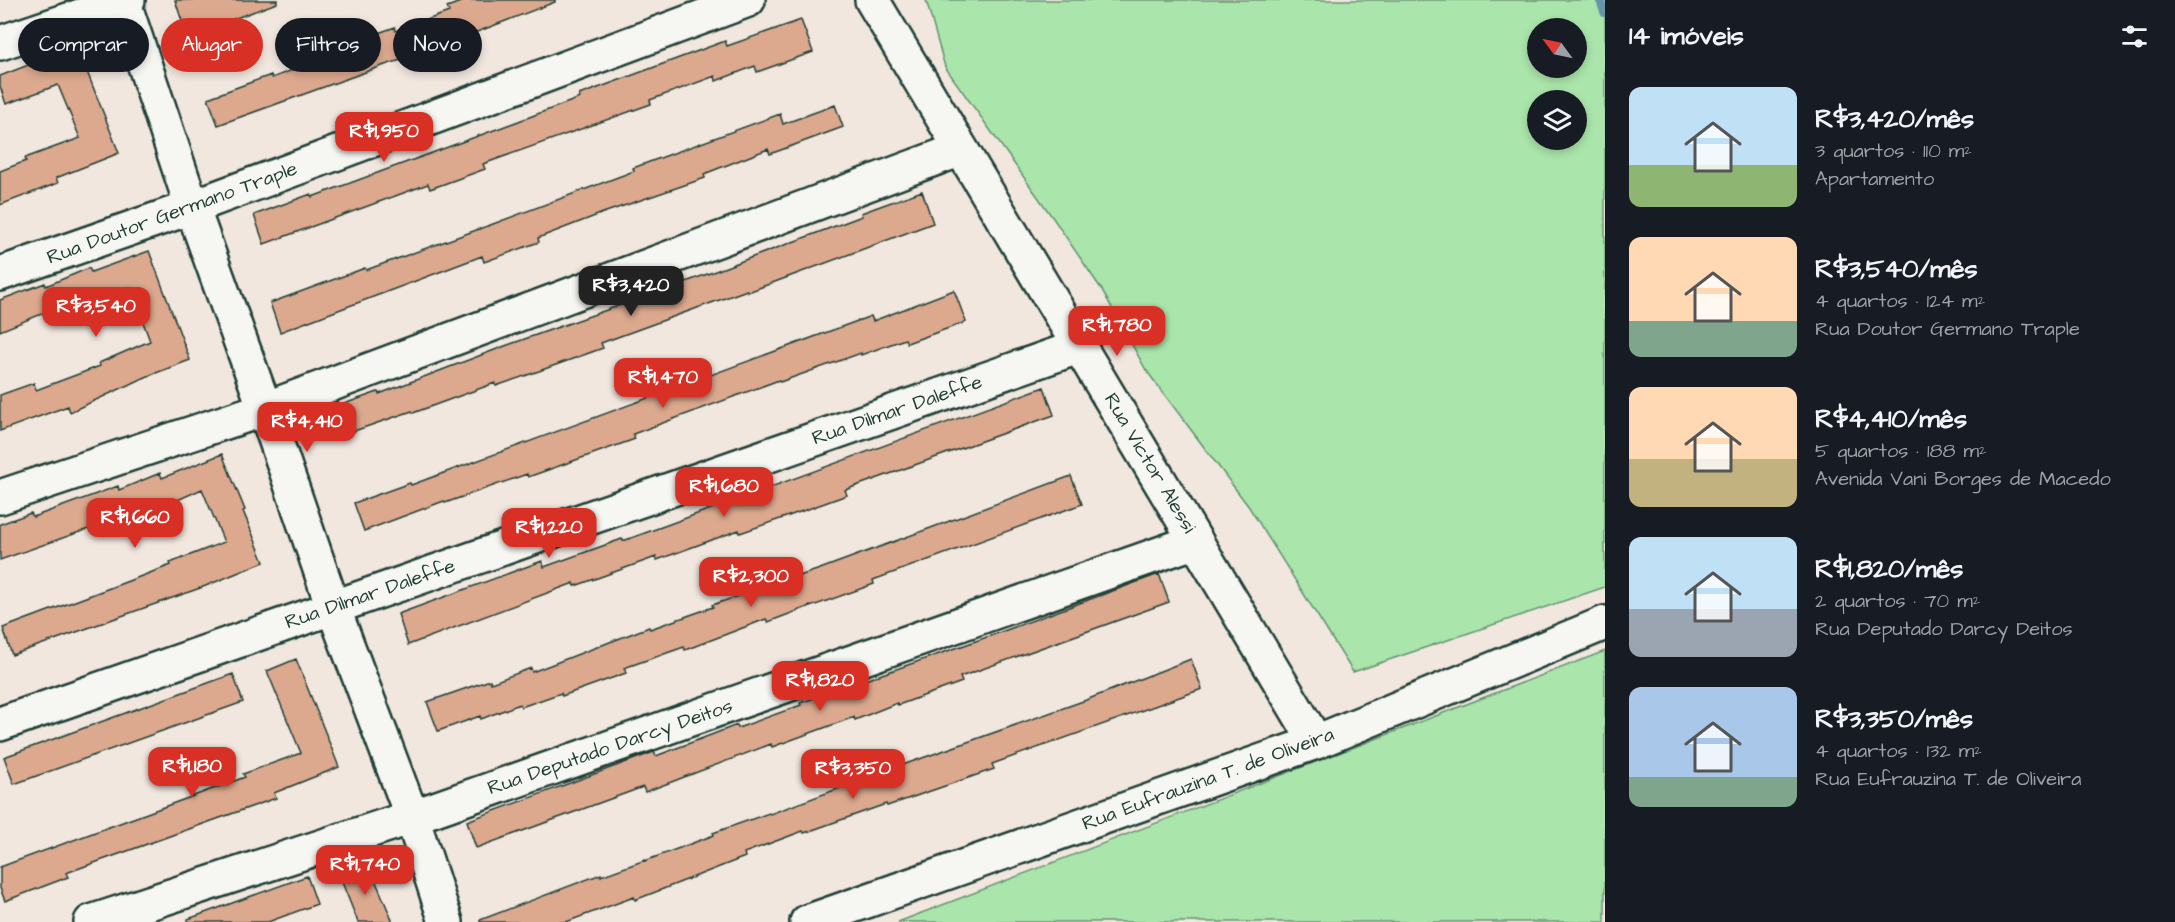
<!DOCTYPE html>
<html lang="pt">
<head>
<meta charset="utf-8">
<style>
  :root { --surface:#171b24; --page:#242831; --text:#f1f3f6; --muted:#9ea1a6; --accent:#d93025 }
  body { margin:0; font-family:"Architects Daughter",sans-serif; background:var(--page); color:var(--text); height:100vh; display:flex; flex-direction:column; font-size:22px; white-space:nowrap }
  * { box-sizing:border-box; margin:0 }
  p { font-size:20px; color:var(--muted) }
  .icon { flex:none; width:33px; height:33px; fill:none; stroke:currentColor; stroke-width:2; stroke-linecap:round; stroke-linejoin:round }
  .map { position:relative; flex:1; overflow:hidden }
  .panel { display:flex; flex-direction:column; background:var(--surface); width:570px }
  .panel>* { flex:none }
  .guide { position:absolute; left:18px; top:18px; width:570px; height:54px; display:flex; gap:12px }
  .needle { width:39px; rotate:303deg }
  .fabs { position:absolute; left:1527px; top:18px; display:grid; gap:12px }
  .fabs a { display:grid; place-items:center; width:60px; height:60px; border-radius:50%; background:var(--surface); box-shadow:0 3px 9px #0003; font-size:30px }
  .price { position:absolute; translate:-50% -51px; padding:0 14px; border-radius:12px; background:var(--accent); color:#fff; font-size:20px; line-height:39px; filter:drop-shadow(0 2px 3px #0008) }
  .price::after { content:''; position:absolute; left:50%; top:36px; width:18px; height:14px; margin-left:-9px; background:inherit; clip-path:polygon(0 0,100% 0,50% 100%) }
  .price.active { background:#222; color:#fff }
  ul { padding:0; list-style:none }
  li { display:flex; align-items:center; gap:18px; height:150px; padding:0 24px }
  li span { display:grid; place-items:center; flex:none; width:168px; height:120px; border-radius:12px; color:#555 }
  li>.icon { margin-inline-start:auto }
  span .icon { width:72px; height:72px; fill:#fffc; stroke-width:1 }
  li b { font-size:26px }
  h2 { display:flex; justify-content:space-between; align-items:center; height:72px; padding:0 24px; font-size:26px }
  .chip { padding:0 21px; border-radius:27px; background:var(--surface); box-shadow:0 3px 9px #0003; font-size:21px; line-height:54px }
  .chip.active { background:var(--accent); color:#fff }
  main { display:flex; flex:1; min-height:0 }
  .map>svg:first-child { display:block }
</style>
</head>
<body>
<main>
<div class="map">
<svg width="1605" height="922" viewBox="0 0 1605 922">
  <rect width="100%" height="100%" fill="#f1e7de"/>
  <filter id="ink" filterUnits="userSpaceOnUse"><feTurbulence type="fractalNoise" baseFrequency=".0167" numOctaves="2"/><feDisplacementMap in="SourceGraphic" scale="12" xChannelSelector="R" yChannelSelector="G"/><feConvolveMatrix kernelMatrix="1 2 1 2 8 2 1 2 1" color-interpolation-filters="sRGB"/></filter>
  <g filter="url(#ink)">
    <path fill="#aae5ab" stroke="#649170" stroke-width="1.5" fill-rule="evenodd" d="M926,0H1605V587L1353,672L1249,507L1146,370L1102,290L1053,218L945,67ZM1538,28H1576V68H1538ZM1538,100H1576V140H1538Z
      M1605,651V922H898Z"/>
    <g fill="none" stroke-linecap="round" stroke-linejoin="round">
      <path stroke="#6693a7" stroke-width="9" d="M1600,0L1605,13"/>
    </g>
    <path fill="#dca98f" stroke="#1f3d34" stroke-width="1.5" d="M175,0H277V3L187,36Z
      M466,0H555V2L417,55L385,65L218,125L208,98L271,75L272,78L330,55L328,51L395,27L396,31L449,12L447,7Z
      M801,20L813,52L757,72L755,66L716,81L715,76L650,100L651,104L483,164L485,169L430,189L428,184L264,244L254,215L311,194L312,197L516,122L580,98L579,95L725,41L727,46Z
      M77,46L119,153L56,178L58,183L0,205V171L26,161L25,158L80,138L58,85L6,104L0,86V76Z
      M835,105L843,127L770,154L768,149L704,174L705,178L603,213L538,238L539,242L484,262L482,256L280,332L270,303L365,268L366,270L493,224L634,171L633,168L780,114L783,124Z
      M922,191L933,223L748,292L747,290L601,343L603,348L539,371L496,386L495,383L413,413L412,411L331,439L321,412L378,392L379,394L505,346L694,279L862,216L861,213Z
      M149,251L190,360L148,376L70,412L68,406L0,431V395L34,383L36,390L100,366L99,363L150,341L130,287L79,308L76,300L0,331V300L45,283L46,286L89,268L91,272Z
      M954,290L966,322L907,343L905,339L861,355V353L780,382L779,380L633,434L635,439L528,477L527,474L445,503L444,501L364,531L354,503L410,483L411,485L871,316L873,321Z
      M1044,387L1054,415L845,490L847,495L783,518L740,533L739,530L657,560L656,557L575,586L574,583L408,645L398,614L542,561L544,567L622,539L623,541Z
      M222,454L245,510L243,511L264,562L203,587L12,655L3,628L171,565L170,563L224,542L202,489L153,511L151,507L0,560V524L31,513L33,517L118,486L119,490L160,473L162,478Z
      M1071,476L1082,504L873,580L874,584L810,607V606L768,622L766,619L685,650L684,647L624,668L626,673L562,696L561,693L521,707L520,704L481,719L480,716L438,731L427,702L490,680L491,683L531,668L532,672L649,627L650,629L713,607L712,605L820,569Z
      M1159,574L1169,602L960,677L962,682L898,705L897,703L855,720L854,717L772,747L771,744L645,792L643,787L476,848L467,821L654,752L656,756L737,725L738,728L801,705L800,703L990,636Z
      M296,659L339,767L274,793L276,798L66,873L68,877L5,901L0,888V867L245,777L243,774L301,753L267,671Z
      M1191,659L1202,689L992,764L994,769L887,806L886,804L804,833L803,831L744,853L745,857L635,900L634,897L566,922H480V920L601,874V876L645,860V861L714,835L713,833L769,813L770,814L897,767L1086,700Z
      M233,674L243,702L14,784L4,757Z
      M368,863L393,922H358L339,875Z
      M307,876L317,904L268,922H188V919Z"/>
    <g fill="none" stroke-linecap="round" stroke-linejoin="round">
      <g stroke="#1f3d34" stroke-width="38">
        <path id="minor" d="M123,0L192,207L265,409L333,607L412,817L446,922
          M872,0L1316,742
          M0,43L128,0
          M0,274L192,207L748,0
          M0,497L265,409L961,149
          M0,724L1081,346
          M91,922L412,817L1196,541
          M807,922L1316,742L1605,623"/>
      </g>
      <use href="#minor" stroke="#f6f6f2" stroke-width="33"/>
    </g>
  </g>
  <g text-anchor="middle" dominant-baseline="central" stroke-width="4.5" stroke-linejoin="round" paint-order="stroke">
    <g font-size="20" fill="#1f3d34" stroke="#f6f6f2">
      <text transform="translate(172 213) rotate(-20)">Rua Doutor Germano Traple</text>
      <text transform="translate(897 410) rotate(-19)">Rua Dilmar Daleffe</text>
      <text transform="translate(1150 463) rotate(59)">Rua Victor Alessi</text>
      <text transform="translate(370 594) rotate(-19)">Rua Dilmar Daleffe</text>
      <text transform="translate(610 747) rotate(-19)">Rua Deputado Darcy Deitos</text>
      <text transform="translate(1208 779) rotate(-20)">Rua Eufrauzina T. de Oliveira</text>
    </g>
  </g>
</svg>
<div class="fabs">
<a><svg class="needle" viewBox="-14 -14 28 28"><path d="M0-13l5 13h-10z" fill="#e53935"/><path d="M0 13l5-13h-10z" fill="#9ea1a6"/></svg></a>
<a><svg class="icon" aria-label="layers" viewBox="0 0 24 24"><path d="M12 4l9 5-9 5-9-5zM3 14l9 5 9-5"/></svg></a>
</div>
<b class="price" style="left:384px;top:163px">R$1,950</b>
<b class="price active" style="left:631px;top:317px">R$3,420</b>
<b class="price" style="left:96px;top:338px">R$3,540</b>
<b class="price" style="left:1117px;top:357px">R$1,780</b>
<b class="price" style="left:663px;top:409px">R$1,470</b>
<b class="price" style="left:307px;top:453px">R$4,410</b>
<b class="price" style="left:724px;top:518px">R$1,680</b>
<b class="price" style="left:135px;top:549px">R$1,660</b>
<b class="price" style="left:549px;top:559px">R$1,220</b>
<b class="price" style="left:751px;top:608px">R$2,300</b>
<b class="price" style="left:820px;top:712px">R$1,820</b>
<b class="price" style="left:192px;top:798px">R$1,180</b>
<b class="price" style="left:853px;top:800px">R$3,350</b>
<b class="price" style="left:365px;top:896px">R$1,740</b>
<div class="guide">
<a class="chip">Comprar</a>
<a class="chip active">Alugar</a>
<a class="chip">Filtros</a>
<a class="chip">Novo</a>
</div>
</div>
<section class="panel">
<h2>14 imóveis<svg class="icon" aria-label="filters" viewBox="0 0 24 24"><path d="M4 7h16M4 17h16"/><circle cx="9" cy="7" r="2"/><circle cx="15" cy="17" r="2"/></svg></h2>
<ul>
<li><span style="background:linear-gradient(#bfe0f5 65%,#8fb573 0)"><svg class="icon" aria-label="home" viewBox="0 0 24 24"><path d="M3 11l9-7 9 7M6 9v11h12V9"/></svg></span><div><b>R$3,420/mês</b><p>3 quartos · 110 m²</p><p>Apartamento</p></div></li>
<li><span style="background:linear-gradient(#ffd9b3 70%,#7fa58c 0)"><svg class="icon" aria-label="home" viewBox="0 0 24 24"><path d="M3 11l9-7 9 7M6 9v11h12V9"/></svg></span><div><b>R$3,540/mês</b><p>4 quartos · 124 m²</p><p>Rua Doutor Germano Traple</p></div></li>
<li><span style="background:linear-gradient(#ffd9b3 60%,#c2b280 0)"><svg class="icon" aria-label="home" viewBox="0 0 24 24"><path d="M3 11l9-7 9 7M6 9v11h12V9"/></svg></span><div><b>R$4,410/mês</b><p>5 quartos · 188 m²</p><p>Avenida Vani Borges de Macedo</p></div></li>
<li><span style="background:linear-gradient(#bfe0f5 60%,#9aa5b1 0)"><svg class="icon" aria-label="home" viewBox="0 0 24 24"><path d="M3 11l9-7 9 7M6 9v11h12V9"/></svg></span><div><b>R$1,820/mês</b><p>2 quartos · 70 m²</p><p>Rua Deputado Darcy Deitos</p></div></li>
<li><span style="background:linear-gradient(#a9c7e8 75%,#7fa58c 0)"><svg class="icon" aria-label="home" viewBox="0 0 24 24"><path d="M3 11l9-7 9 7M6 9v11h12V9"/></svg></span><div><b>R$3,350/mês</b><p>4 quartos · 132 m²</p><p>Rua Eufrauzina T. de Oliveira</p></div></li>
</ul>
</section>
</main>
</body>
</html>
